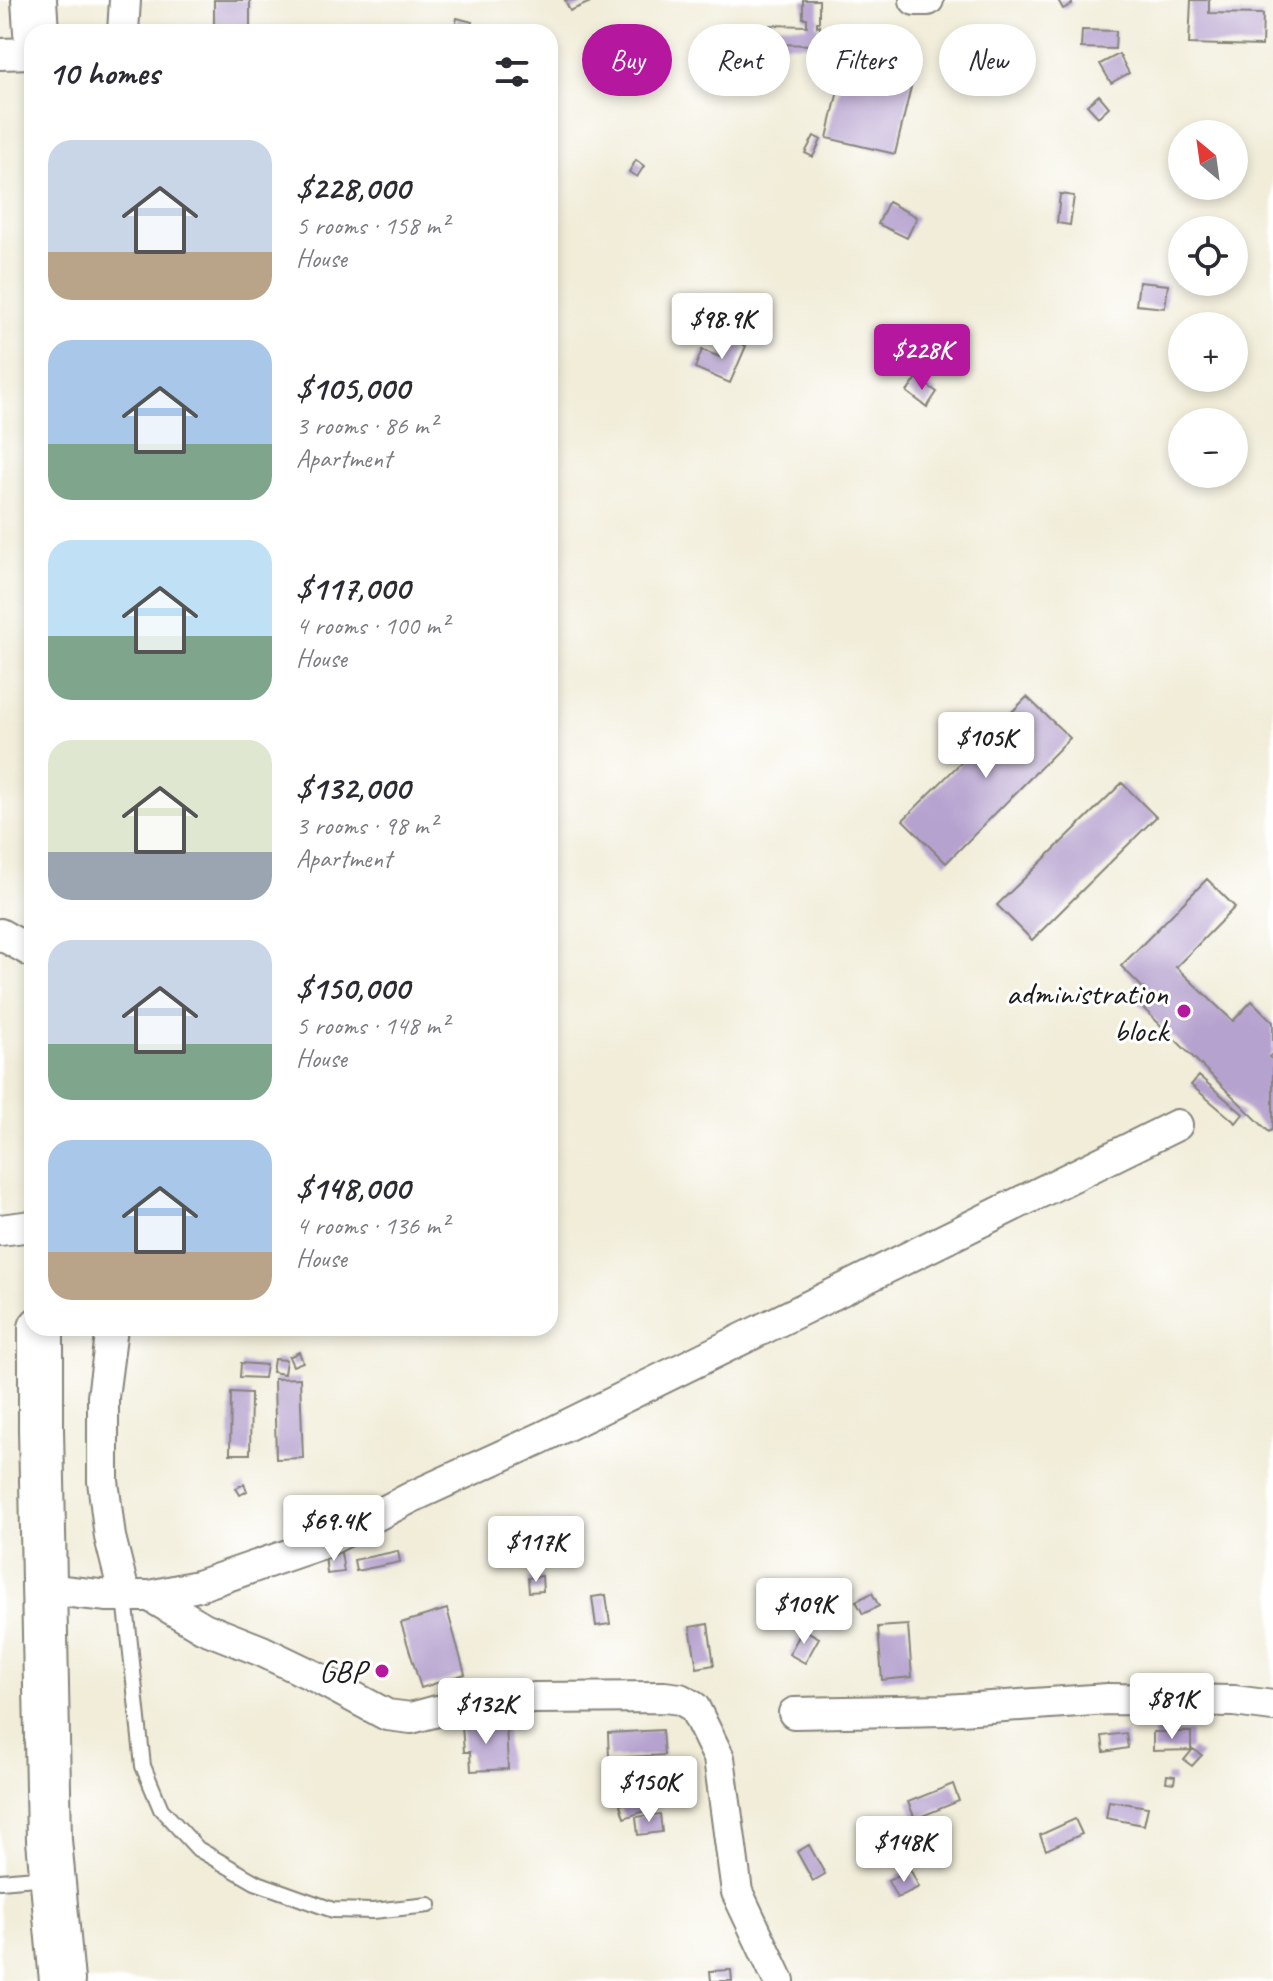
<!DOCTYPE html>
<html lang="en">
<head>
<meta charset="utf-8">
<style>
  :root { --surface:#fff; --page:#f7f7f7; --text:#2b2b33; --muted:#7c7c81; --accent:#b5179e }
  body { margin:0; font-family:Caveat,sans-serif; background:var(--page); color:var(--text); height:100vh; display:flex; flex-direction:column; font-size:30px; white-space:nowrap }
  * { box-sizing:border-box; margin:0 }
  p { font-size:26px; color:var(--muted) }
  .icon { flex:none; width:44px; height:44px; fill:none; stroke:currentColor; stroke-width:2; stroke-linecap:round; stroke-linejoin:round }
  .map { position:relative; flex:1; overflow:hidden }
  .drawer { position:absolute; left:24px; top:24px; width:534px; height:1312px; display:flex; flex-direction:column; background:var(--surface); border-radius:24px; box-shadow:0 4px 12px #0003 }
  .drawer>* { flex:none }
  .hud { position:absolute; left:582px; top:24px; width:570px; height:72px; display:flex; gap:16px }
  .needle { width:52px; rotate:331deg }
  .controls { position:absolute; left:1168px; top:120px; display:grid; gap:16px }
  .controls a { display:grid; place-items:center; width:80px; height:80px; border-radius:50%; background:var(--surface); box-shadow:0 4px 12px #0003; font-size:40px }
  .price { position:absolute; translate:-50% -68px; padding:0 18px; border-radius:8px; background:#fff; color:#222; font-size:26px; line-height:52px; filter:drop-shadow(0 2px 4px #0008) }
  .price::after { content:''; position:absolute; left:50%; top:48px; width:24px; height:18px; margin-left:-12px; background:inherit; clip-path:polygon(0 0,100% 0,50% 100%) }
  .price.selected { background:var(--accent); color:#fff }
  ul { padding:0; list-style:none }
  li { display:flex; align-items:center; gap:24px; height:200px; padding:0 24px }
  li span { display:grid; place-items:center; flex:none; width:224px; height:160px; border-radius:24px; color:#555 }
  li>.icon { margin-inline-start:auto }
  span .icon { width:96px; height:96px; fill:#fffc; stroke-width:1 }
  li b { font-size:34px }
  h2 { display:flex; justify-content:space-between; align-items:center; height:96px; padding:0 24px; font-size:34px }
  .tag { padding:0 28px; border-radius:36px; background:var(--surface); box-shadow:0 4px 12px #0003; font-size:28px; line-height:72px }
  .tag.selected { background:var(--accent); color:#fff }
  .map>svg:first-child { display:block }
</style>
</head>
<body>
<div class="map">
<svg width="1273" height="1981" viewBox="0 0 1273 1981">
  <rect width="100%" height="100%" fill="#fff"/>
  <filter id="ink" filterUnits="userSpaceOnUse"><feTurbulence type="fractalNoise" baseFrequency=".0125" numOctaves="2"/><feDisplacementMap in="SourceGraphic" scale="16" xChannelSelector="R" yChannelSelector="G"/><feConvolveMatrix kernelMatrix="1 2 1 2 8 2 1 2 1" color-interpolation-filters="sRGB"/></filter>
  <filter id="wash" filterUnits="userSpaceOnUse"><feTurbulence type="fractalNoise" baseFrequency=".006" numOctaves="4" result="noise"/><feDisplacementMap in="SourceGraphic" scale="32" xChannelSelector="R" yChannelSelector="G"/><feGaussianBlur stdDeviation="1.8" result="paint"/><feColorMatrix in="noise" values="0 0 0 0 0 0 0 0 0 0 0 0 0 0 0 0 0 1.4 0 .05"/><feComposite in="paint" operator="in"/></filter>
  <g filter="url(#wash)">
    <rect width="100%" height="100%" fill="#f1edd9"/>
    <g id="blocks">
      <path fill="#b6a2cf" d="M214,0H250V31H214Z
        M565,0H595L570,11Z
        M803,0H819V22H817V26L820,25V45L770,44V25L807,26V18H803Z
        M1058,0H1071L1072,4L1063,9Z
        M1191,0H1209V13L1263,14L1262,46L1189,44Z
        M457,18L472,22L469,32H454Z
        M1082,30L1116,31L1115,49L1081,48Z
        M872,51L917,62L895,154L827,138L845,60L869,66Z
        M1119,54L1129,73L1111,83L1100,64Z
        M1099,95L1109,107L1098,117L1087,105Z
        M814,136L821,140L813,157L805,153Z
        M636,160L644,166L637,177L629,172Z
        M1060,194L1074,196L1070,225L1057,223Z
        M888,202L917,217L907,238L878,224Z
        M1139,282L1168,285L1165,308L1136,305Z
        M728,338L746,346L730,383L695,368L702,350L720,357Z
        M917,378L937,392L927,407L907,392Z
        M1027,697L1070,738L946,863L903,820Z
        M1122,783L1156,817L1032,940L997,905Z
        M1207,879L1235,907L1176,967L1233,1021L1252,1001L1273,1022V1053L1269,1057L1273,1060V1129L1269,1132L1135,1000L1145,990L1121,966Z
        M1199,1076L1243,1114L1236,1123L1191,1085Z
        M299,1352L303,1362L293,1366L289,1357Z
        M274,1359L286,1360L284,1374L272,1372Z
        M241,1363L266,1365L264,1378L240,1377Z
        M300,1378L303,1458L276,1459L274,1379Z
        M231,1392L251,1393L250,1454H230Z
        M244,1484L247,1491L240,1495L236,1488Z
        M398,1551L400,1562L356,1571L354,1560Z
        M341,1552L344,1572L327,1574L325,1554Z
        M542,1576L543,1591L529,1592L528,1578Z
        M872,1593L879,1606L863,1614L856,1601Z
        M606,1595L610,1624L596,1626L592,1597Z
        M447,1609L465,1674L421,1688L401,1623Z
        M708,1624L714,1665L697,1668L690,1627Z
        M908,1625L912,1677L882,1680L878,1627Z
        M803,1629L819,1638L805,1663L789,1654Z
        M506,1723L508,1769L471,1771L470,1752H464L462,1726Z
        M662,1730L664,1755L609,1758L608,1733Z
        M1153,1732H1191V1750L1153,1751Z
        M1126,1733L1128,1748L1104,1752L1102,1736Z
        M1193,1749L1202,1755L1192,1766L1184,1760Z
        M1167,1775L1175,1776L1174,1783L1166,1782Z
        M953,1784L959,1801L915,1819L908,1802Z
        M662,1791L666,1804L624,1818L620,1805Z
        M1109,1801L1148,1807L1144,1825L1106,1818Z
        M660,1814L662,1832L638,1835L636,1817Z
        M1075,1819L1082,1834L1046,1850L1040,1835Z
        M809,1845L825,1874L813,1881L797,1852Z
        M910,1869L919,1887L897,1898L888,1881Z
        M731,1970L732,1981H711L710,1971Z"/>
    </g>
  </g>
  <g filter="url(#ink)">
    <use href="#blocks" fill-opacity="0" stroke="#86847a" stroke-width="2"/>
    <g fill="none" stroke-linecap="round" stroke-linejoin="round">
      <g stroke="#86847a" stroke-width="18">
        <path id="lane" d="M125,1597L143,1766L161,1809L198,1849L255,1882L333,1910L373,1911L429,1905
          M0,1881L48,1877"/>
      </g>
      <g stroke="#86847a" stroke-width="34">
        <path id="street" d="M915,0H928
          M123,32L125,0
          M0,54L32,53
          M0,934L32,952
          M0,1230L32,1226
          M112,1328L103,1397V1481L110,1537L125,1597
          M44,1589L108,1596H150L198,1586L323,1543L414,1496L541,1438L1177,1125
          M150,1596L204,1628L262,1651L316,1677L387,1715L411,1718L437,1711L469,1708L534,1698L664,1697L680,1699L694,1707L719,1758L737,1892L779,1981
          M794,1713L946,1710L1108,1699L1234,1701L1273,1706"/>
      </g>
      <g stroke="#86847a" stroke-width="48">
        <path id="highway" d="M34,0L36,32
          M41,1328V1428L49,1840L62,1981"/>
      </g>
      <use href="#lane" stroke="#fff" stroke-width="14"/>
      <use href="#street" stroke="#fff" stroke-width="30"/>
      <use href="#highway" stroke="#fff" stroke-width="44"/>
    </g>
  </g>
  <g fill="#b5179e" stroke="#fff" stroke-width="3">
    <circle cx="1184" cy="1011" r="8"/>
    <circle cx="382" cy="1671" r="8"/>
  </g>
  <g text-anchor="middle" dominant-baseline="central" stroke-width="6" stroke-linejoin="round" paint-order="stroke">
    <g font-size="32" fill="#1c1c1c" stroke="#fff" text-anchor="end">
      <text x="1168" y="993">administration<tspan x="1168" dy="37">block</tspan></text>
      <text x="366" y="1671">GBP</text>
    </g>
  </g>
</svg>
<div class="controls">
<a><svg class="needle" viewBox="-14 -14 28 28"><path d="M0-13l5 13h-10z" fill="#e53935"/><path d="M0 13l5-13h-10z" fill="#7c7c81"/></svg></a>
<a><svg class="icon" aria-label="locate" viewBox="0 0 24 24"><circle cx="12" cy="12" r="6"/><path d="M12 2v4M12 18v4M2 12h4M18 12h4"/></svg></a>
<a>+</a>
<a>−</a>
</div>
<b class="price" style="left:722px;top:361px">$98.9K</b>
<b class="price selected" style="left:922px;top:392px">$228K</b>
<b class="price" style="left:986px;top:780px">$105K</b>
<b class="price" style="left:334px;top:1563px">$69.4K</b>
<b class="price" style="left:536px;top:1584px">$117K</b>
<b class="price" style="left:804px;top:1646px">$109K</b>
<b class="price" style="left:1172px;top:1741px">$81K</b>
<b class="price" style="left:486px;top:1746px">$132K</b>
<b class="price" style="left:649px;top:1824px">$150K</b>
<b class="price" style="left:904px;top:1884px">$148K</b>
<div class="hud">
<a class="tag selected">Buy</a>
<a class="tag">Rent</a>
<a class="tag">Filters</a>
<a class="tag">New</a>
</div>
<section class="drawer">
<h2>10 homes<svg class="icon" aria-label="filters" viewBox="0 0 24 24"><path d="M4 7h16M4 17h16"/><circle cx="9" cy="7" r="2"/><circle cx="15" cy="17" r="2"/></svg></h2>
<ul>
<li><span style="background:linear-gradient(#c9d6e8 70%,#b9a48a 0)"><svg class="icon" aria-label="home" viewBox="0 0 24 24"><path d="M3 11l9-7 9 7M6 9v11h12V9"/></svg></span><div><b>$228,000</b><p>5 rooms · 158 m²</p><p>House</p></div></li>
<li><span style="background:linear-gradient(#a9c7e8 65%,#7fa58c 0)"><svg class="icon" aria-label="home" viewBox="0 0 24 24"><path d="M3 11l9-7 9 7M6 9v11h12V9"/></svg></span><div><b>$105,000</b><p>3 rooms · 86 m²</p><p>Apartment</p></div></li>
<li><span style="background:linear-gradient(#bfe0f5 60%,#7fa58c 0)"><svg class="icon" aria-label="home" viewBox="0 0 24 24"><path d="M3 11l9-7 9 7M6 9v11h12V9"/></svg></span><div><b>$117,000</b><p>4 rooms · 100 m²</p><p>House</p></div></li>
<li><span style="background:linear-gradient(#dfe7d0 70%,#9aa5b1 0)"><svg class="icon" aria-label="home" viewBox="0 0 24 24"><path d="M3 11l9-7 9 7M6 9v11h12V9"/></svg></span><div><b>$132,000</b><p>3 rooms · 98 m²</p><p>Apartment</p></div></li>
<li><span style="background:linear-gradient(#c9d6e8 65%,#7fa58c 0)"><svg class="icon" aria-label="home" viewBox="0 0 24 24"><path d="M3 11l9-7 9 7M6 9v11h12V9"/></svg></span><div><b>$150,000</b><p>5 rooms · 148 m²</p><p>House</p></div></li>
<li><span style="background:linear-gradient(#a9c7e8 70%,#b9a48a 0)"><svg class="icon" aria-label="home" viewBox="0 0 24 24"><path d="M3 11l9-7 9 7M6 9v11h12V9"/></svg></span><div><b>$148,000</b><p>4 rooms · 136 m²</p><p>House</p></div></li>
</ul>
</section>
</div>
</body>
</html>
